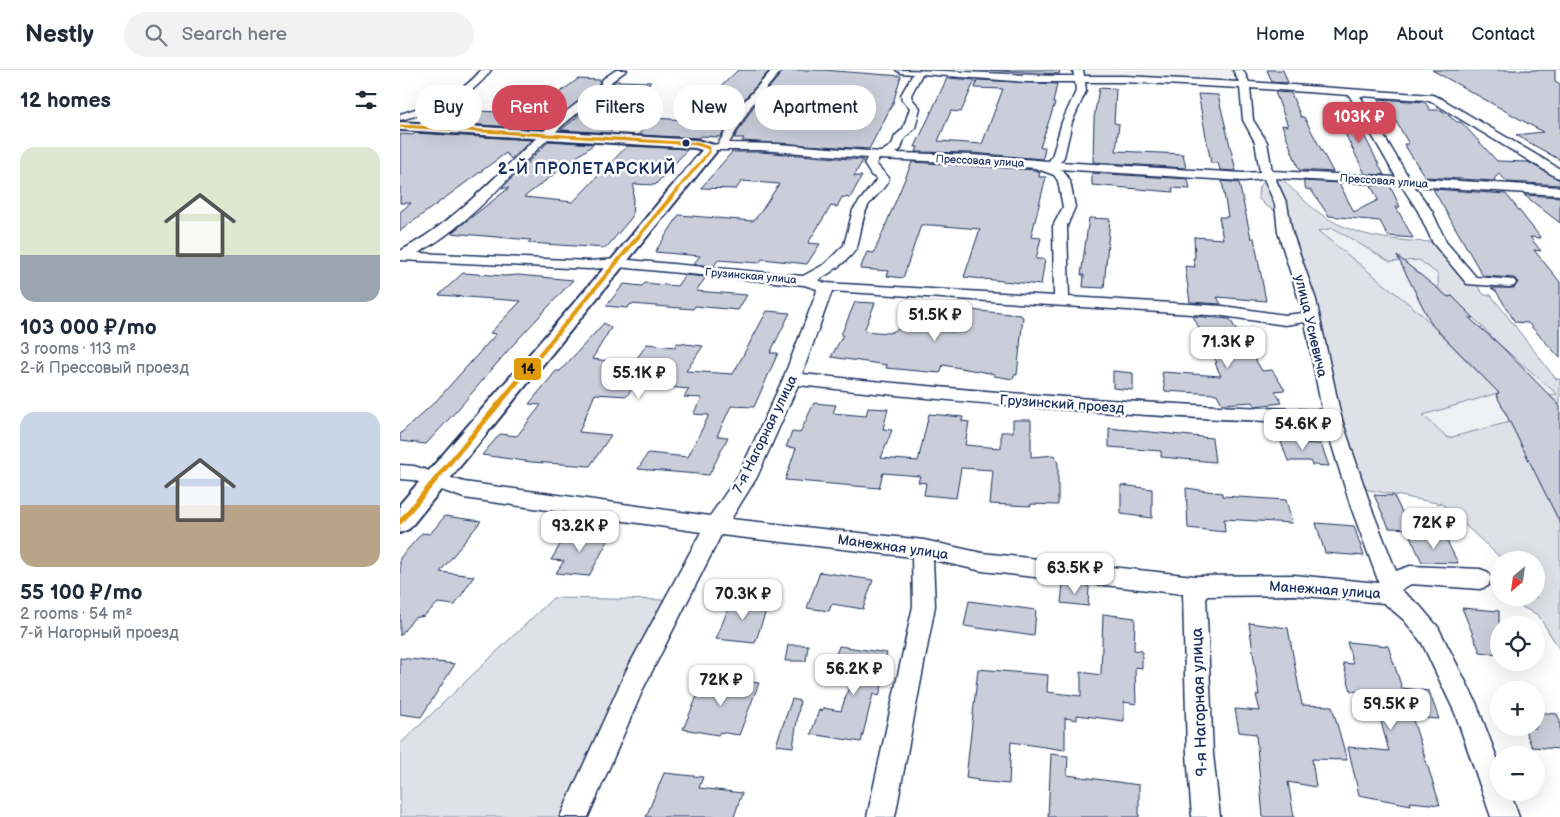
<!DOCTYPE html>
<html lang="en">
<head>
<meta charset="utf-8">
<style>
  :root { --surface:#fff; --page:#f2f2f3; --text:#1f2937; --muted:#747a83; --line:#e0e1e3; --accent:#d1495b }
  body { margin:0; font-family:"Balsamiq Sans",sans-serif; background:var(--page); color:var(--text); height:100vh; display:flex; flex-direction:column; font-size:19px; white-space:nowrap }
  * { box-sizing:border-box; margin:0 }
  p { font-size:16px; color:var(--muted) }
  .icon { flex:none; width:28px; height:28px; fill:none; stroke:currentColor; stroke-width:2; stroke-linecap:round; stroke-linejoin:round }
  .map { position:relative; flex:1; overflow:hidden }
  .sheet { display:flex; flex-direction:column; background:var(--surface); width:400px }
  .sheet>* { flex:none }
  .top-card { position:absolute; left:15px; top:15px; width:475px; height:45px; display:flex; gap:10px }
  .needle { width:32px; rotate:209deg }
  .tools { position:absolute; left:1090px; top:481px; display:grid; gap:10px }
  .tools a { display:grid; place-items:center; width:55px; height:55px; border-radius:50%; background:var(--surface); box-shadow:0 5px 20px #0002; font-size:25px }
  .price { position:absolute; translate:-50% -42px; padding:0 11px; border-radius:10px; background:#fff; color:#222; font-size:16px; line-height:32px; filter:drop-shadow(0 1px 2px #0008) }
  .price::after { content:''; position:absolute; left:50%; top:30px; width:15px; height:11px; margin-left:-8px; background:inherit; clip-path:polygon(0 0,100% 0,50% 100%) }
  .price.active { background:var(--accent); color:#fff }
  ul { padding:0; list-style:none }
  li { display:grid; align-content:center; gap:10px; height:265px; padding:0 20px }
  li span { display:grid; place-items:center; height:155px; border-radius:15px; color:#555 }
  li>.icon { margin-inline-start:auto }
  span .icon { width:90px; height:90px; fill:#fffc; stroke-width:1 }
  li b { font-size:21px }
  h2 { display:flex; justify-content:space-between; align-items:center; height:60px; padding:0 20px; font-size:21px }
  .chip { padding:0 18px; border-radius:22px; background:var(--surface); box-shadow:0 5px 20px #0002; font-size:18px; line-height:45px }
  .chip.active { background:var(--accent); color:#fff }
  header { display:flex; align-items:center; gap:30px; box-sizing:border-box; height:70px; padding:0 25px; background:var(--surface); border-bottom:1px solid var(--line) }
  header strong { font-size:24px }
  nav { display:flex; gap:28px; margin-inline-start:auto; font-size:18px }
  .search { width:350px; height:45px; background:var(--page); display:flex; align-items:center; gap:12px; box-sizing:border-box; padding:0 18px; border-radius:28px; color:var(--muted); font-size:19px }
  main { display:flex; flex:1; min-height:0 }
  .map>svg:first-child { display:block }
</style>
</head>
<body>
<header>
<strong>Nestly</strong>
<div class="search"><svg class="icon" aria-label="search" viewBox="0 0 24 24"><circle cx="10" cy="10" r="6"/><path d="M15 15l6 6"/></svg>Search here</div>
<nav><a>Home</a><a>Map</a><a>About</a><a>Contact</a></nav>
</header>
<main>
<section class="sheet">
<h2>12 homes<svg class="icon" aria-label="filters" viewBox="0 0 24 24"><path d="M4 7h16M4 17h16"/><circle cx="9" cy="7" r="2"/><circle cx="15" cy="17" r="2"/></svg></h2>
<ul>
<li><span style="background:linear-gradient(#dfe7d0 70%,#9aa5b1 0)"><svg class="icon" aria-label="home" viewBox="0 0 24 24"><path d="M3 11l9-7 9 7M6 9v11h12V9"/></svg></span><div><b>103 000 ₽/mo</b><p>3 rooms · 113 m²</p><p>2-й Прессовый проезд</p></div></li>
<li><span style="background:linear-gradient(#c9d6e8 60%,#b9a48a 0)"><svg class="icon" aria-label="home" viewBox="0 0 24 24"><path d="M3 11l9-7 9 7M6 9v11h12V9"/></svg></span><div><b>55 100 ₽/mo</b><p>2 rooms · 54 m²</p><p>7-й Нагорный проезд</p></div></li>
</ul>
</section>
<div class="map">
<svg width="1160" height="747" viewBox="0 0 1160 747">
  <rect width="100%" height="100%" fill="#fff"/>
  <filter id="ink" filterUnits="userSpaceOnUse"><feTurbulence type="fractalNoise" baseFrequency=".02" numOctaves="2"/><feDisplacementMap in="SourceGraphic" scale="10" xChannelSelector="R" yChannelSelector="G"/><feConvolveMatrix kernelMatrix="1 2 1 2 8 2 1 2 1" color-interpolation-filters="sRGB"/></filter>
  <g filter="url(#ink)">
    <path fill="#eff0f4" d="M680,0H834L838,10L833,13L689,7L682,6Z
      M933,158L990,192L1019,190L1039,204L1052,226L1100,275L1157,325L1143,328L1152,333L1160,334V444L1110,352L1047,368L1023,345L1107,321L1091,315L1019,242L918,161Z"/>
    <path fill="#dee1e7" stroke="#7c88a2" d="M872,106H882C885,114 894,120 900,126C937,165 984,171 1036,172L1072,208L1084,225H1091L1156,309H1160V334L1152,333L1142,328L1157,324L1100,275L1052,226L1039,228L1038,204L1019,190L990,192L933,158L918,161L1019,242L1091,315L1107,313L1108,320L1023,345L1048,368L1110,352L1160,444V580L1138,545L1104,528H1136V490H1103L1042,434L959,418L933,324L927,280L919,248L877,142L866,136L858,128L859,116Z
      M153,528L270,530L166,747H0V674Z"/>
    <path fill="#caceda" stroke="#1b2f5e" d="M338,0H370L342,32L320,67L301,66L298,68L238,65L253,48L286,50Z
      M384,0H422L501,6L493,33L469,79L342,71L344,68H334L353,37Z
      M581,0H660L659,4Z
      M867,0H883L888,13L872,12Z
      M1032,0H1155V11L1160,14V90L1116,65L1143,62Z
      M547,8L575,10L561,42L551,41L538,71L582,74L603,19L575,18L577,10L657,14L653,33H655L640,77H645L643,89L572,83L516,82L518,77H515Z
      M178,9L200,10L198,16L144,59L32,52L55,40L122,43L126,39L136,40Z
      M216,11L251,12L228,34H239L224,47H229L209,63L161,60L209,22L213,13Z
      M699,18L716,19L714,53L719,54L716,81L783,84L786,98L693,92L694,48Z
      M875,22L891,23L901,47H904L933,102L899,100L882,55L888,56Z
      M798,24L818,25L836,101L820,100L818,93H811Z
      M978,29L1025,32L1030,40H1041L1057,52H1061L1097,91L1128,92L1160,110V115L1108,112L1099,104L1094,109L1096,111L1025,107L1004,74H1009L994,48Z
      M948,39L967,71L984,105L965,104L936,45Z
      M15,63L132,70L111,89L106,83L0,161V142L11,133H0V64L13,65Z
      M149,71L194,74L124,127L173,132L227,76L288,79L255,115L234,114L232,147L206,178L128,173L131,170L51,163L109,118H102Z
      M332,82H360L463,90L454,106H462L450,128L442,127L437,137L431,136L408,173L420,174L407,194L362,189L359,193L318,190L314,196L293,194L300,186L255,182L279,145L353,151L360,143L379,114L342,111L336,119L301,118Z
      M512,92L635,100L640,102L639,107H646L631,167L641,168L636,189H645L641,215L564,207L580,159L532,155H521L503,208L487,206L489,201L460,199L467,182L474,183Z
      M692,103L788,109L790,119L772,118L773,122L692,115Z
      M822,111L839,113L851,168H854L866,231L817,227L821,234L790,232L785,196L795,197L793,188H795L794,167L823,169L819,147H828Z
      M903,111L939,113L954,142L978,130L971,115L990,116L1000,137H996L1013,168L988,166L980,151L929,146L911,120L906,119Z
      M1033,119L1106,124L1141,168L1130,167L1141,181L1134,180L1160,212V288L1128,253L1115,252L1096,221L1091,218H1114L1118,212L1114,208L1083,206Z
      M1124,125L1160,127V153Z
      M689,148L710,149L704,218L683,217L684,205H681Z
      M997,186L1048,227L1052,226L1074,248H1069L1100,275L1160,336V453L1096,324L1099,323L1032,255Z
      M63,203L105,206L118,205L173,210L111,277L59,338L26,374L0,371V364L36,331L96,264L90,263L121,231L39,225Z
      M285,205L306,207L296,221L347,225L338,240L295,236L293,239L231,234L227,238L206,236L224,214L242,216L245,213L277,216Z
      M455,232L475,233L464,261L489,263L499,259L505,240H508L509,235L532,237L530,245L536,246L532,261L563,262L570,240L620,245L623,247L617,305H614L613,309L594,306L595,304L543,295L540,303L486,298L487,295L431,287L443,265H441Z
      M367,241L390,243L370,283H378L354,337L331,336L317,366L328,367L309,405L238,399L248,383L288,387L309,345L293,344L302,328L284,327L289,319L235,314L227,326L195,324L179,362L211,365L190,396L132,392L82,385L100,364L117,366L141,335L129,334L156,301H160L204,253L211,258L192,289L233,294L247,274L275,277L277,273L303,276L286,301L333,304Z
      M793,246L830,249L848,281L850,280L862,301L872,300L885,320L875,321L882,333L855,336L853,332L822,334L817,324L765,321L762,302L821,306L815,293H817Z
      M713,301L733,303V320L713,318Z
      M414,333L436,335L433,343L466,346L468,338L488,339L483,359L492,360L481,388L518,391L529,344L563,347L562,351L569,352L565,375L601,378V362H613V350H631V387L655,385L658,394V435L631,434V436L590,434L593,400L561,398L556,428L524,425L526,413L518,412L520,406L483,403L479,418L385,410L396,378L386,377L392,362L400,363Z
      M709,358L812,368L815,392L761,387V381L709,377Z
      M879,366H898L900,373L921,374L929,396L912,395L910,391H888Z
      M721,415L752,419V448L721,444Z
      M786,418L822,423V426L886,430L892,453L824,449L825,462L788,458Z
      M974,425L994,426L1010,459L989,458Z
      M45,446L81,451L40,502L74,506L55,535L38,533L24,546L14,548L0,566V488L22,463L30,464Z
      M916,453L954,456L964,486L925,483Z
      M167,463L210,467L189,506L156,503L164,491L151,490Z
      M1010,466L1045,467L1058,493L1022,492Z
      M420,502L473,510L463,539L432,534L429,541L407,538Z
      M663,513L689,516L688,536L661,533Z
      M332,529L369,532L355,573L316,569Z
      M569,531L636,540L634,566L564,556Z
      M1062,538L1099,541V584L1080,582Z
      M703,544L735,548L734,580L742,581V598L735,597L736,634L724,632V651L677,645V650L665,648V680L611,672L609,714L577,711L578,710L566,708L578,599L648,605L647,622L681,626V602L701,605Z
      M849,553L888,558L902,635L932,636L947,690L912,689L916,717L888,712L894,747H863L856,664L839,662L835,639L860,641L856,625H859Z
      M947,572L988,576L1002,618L1029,621L1039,649L1012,647L1040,735L1010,732L1011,735L959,725L948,677L989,681L973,623L951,621L943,593L953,594Z
      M388,575H408L406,591H385Z
      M439,576L487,583L480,609H484L479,626L473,624L461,672L411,664L419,640L422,641L423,638L441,641L456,595L434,591Z
      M0,588L55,594L21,647L0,644Z
      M305,608L335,613L336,610L359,613L339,665L320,662L318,665L283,659Z
      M392,629L400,631L393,677L376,675Z
      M1136,642L1157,644L1160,651V679L1132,677L1124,658H1136Z
      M651,684L668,686L667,705L739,715V747H648Z
      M264,703L303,707L299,718L342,723L334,747H246Z"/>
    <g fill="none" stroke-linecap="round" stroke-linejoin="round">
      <g stroke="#1b2f5e" stroke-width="3">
        <path id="minor" d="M81,0H91C70,30 34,42 0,50V44C30,34 61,26 81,0Z
          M216,0H227L211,12L208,20C187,36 166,51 148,69C106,109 69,155 18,183L189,191L218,189L403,206L425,194L444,175L453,140L477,109L471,105L464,94L467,88L360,80H305L303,78L305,76L318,74L343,33L372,0H382L351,36L329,73L378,74L481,82L492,75L495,66L503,59L510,38L502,30L501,25L513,4L501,3L496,0C556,0 615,6 674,6L673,0H683L684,6H725L839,12L833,0H843L849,12L1032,25L1042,29L1160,99V108L1156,107L1034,33L1026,30L960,26L1009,108L1160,117V125L1014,116L1032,141L1046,172L1076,207L1114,210L1116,213L1114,216L1109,217L1067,214L1033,173L1018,141L1001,115L875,108L887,134L892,162L916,230L941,347L971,437L996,501L1010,496L1080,499L1088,502L1091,509L1088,516L1080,519L1011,514L1001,520L1020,536L1038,557L1075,630L1099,693V722H1110L1119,747H1091L1055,643L1022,573L1004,550L984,533L894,525L806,526L813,684L820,747H792L787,684L783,524L582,501L533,490L535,536L495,747H467L513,536L512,487L321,465L244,617L188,747H160L226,601L301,462L64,428L13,410L0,409V395L14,396L64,412L310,446L339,404L383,309L416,224L417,219L404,215L218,197L189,199L0,190V181C57,151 96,104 143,62C160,45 180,31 199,17L203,9ZM522,4L626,12H675L676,21L662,52L652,87L649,91L572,85L496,83L501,79L504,69L515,58L520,38L512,29L511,25ZM685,12H725L840,18L843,50L855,72L860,102L843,103L660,92L664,87L672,52L686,21ZM850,18L949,25L996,107L872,101L867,72L853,50ZM479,89L572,93L635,98L654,105L658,111L663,137L653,156L654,226L425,213L418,210C429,204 455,187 458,174C461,161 462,148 468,136C474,126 485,120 489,108L476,94ZM659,99L843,111L864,109L875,134L878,162L903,243L885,245L823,236L669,227L667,156L675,137L670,111L663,100ZM432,221L823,246L885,255L905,252L922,340C748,335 575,322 402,304ZM398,315C573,334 749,348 925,353L951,437L979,513L894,505L794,506L582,483L524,470L331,449L357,407Z"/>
      </g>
      <g stroke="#1b2f5e" stroke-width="4">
        <path id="tertiary" d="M0,52L297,70L314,75L316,82L9,459L0,463V434L212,189L302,80L295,78L0,60Z"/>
      </g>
      <use href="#minor" fill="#fff" fill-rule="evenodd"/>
      <use href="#tertiary" fill="#fff" fill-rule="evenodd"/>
      <g stroke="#fff" stroke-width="5.5">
        <path id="bus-1-far2" d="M0,56L297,74L309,78V82L277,120"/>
      </g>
      <g stroke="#fff" stroke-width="7">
        <path id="bus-1-far1" d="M146,277L278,119"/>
      </g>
      <g stroke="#fff" stroke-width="9">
        <path id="bus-1" d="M0,452L148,275"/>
      </g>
      <use href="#bus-1-far2" stroke="#e19a09" stroke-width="3"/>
      <use href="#bus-1-far1" stroke="#e19a09" stroke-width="4"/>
      <use href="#bus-1" stroke="#e19a09" stroke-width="5"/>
    </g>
  </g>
  <circle fill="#1b2f5e" stroke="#fff" stroke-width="2" cx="286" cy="73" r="4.5"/>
  <g text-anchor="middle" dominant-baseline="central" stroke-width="5" stroke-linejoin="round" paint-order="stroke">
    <g font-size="11" fill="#1b2f5e" stroke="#fff">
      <text transform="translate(580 91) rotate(3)">Прессовая улица</text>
      <text transform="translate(984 111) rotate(4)">Прессовая улица</text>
      <text transform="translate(351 206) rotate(5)">Грузинская улица</text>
    </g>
    <g font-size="14" fill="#1b2f5e" stroke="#fff">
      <text transform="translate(911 256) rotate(77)">улица Усиевича</text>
      <text transform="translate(662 334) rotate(4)">Грузинский проезд</text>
      <text transform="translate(365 364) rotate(-64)">7-я Нагорная улица</text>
      <text transform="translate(493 477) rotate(8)">Манежная улица</text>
      <text transform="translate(925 520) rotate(4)">Манежная улица</text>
    </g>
    <g font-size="16" font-weight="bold" letter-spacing="1" fill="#1b2f5e" stroke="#fff">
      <text x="187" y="99">2-Й ПРОЛЕТАРСКИЙ</text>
    </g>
    <g font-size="16" fill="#1b2f5e" stroke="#fff">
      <text transform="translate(800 632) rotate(-92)">9-я Нагорная улица</text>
    </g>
  </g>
  <rect stroke="#fff" stroke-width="2" x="113" y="287" width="29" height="24" rx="5" fill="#e19a09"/>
  <g font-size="14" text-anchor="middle" font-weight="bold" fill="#111">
    <text x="128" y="304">14</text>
  </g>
</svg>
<div class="tools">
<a><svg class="needle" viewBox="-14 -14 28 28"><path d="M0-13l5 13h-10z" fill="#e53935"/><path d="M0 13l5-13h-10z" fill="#747a83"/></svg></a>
<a><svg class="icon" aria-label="locate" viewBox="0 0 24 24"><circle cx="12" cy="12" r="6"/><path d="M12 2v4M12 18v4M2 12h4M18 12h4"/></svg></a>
<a>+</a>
<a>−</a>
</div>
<b class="price active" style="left:959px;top:74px">103K ₽</b>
<b class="price" style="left:535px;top:272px">51.5K ₽</b>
<b class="price" style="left:828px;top:299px">71.3K ₽</b>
<b class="price" style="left:239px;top:330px">55.1K ₽</b>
<b class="price" style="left:903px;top:381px">54.6K ₽</b>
<b class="price" style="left:1034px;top:480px">72K ₽</b>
<b class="price" style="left:180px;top:483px">93.2K ₽</b>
<b class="price" style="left:675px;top:525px">63.5K ₽</b>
<b class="price" style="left:343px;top:551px">70.3K ₽</b>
<b class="price" style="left:454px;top:626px">56.2K ₽</b>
<b class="price" style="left:321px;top:637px">72K ₽</b>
<b class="price" style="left:991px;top:661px">59.5K ₽</b>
<div class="top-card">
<a class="chip">Buy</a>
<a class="chip active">Rent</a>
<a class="chip">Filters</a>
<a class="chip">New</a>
<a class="chip">Apartment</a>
</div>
</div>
</main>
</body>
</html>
